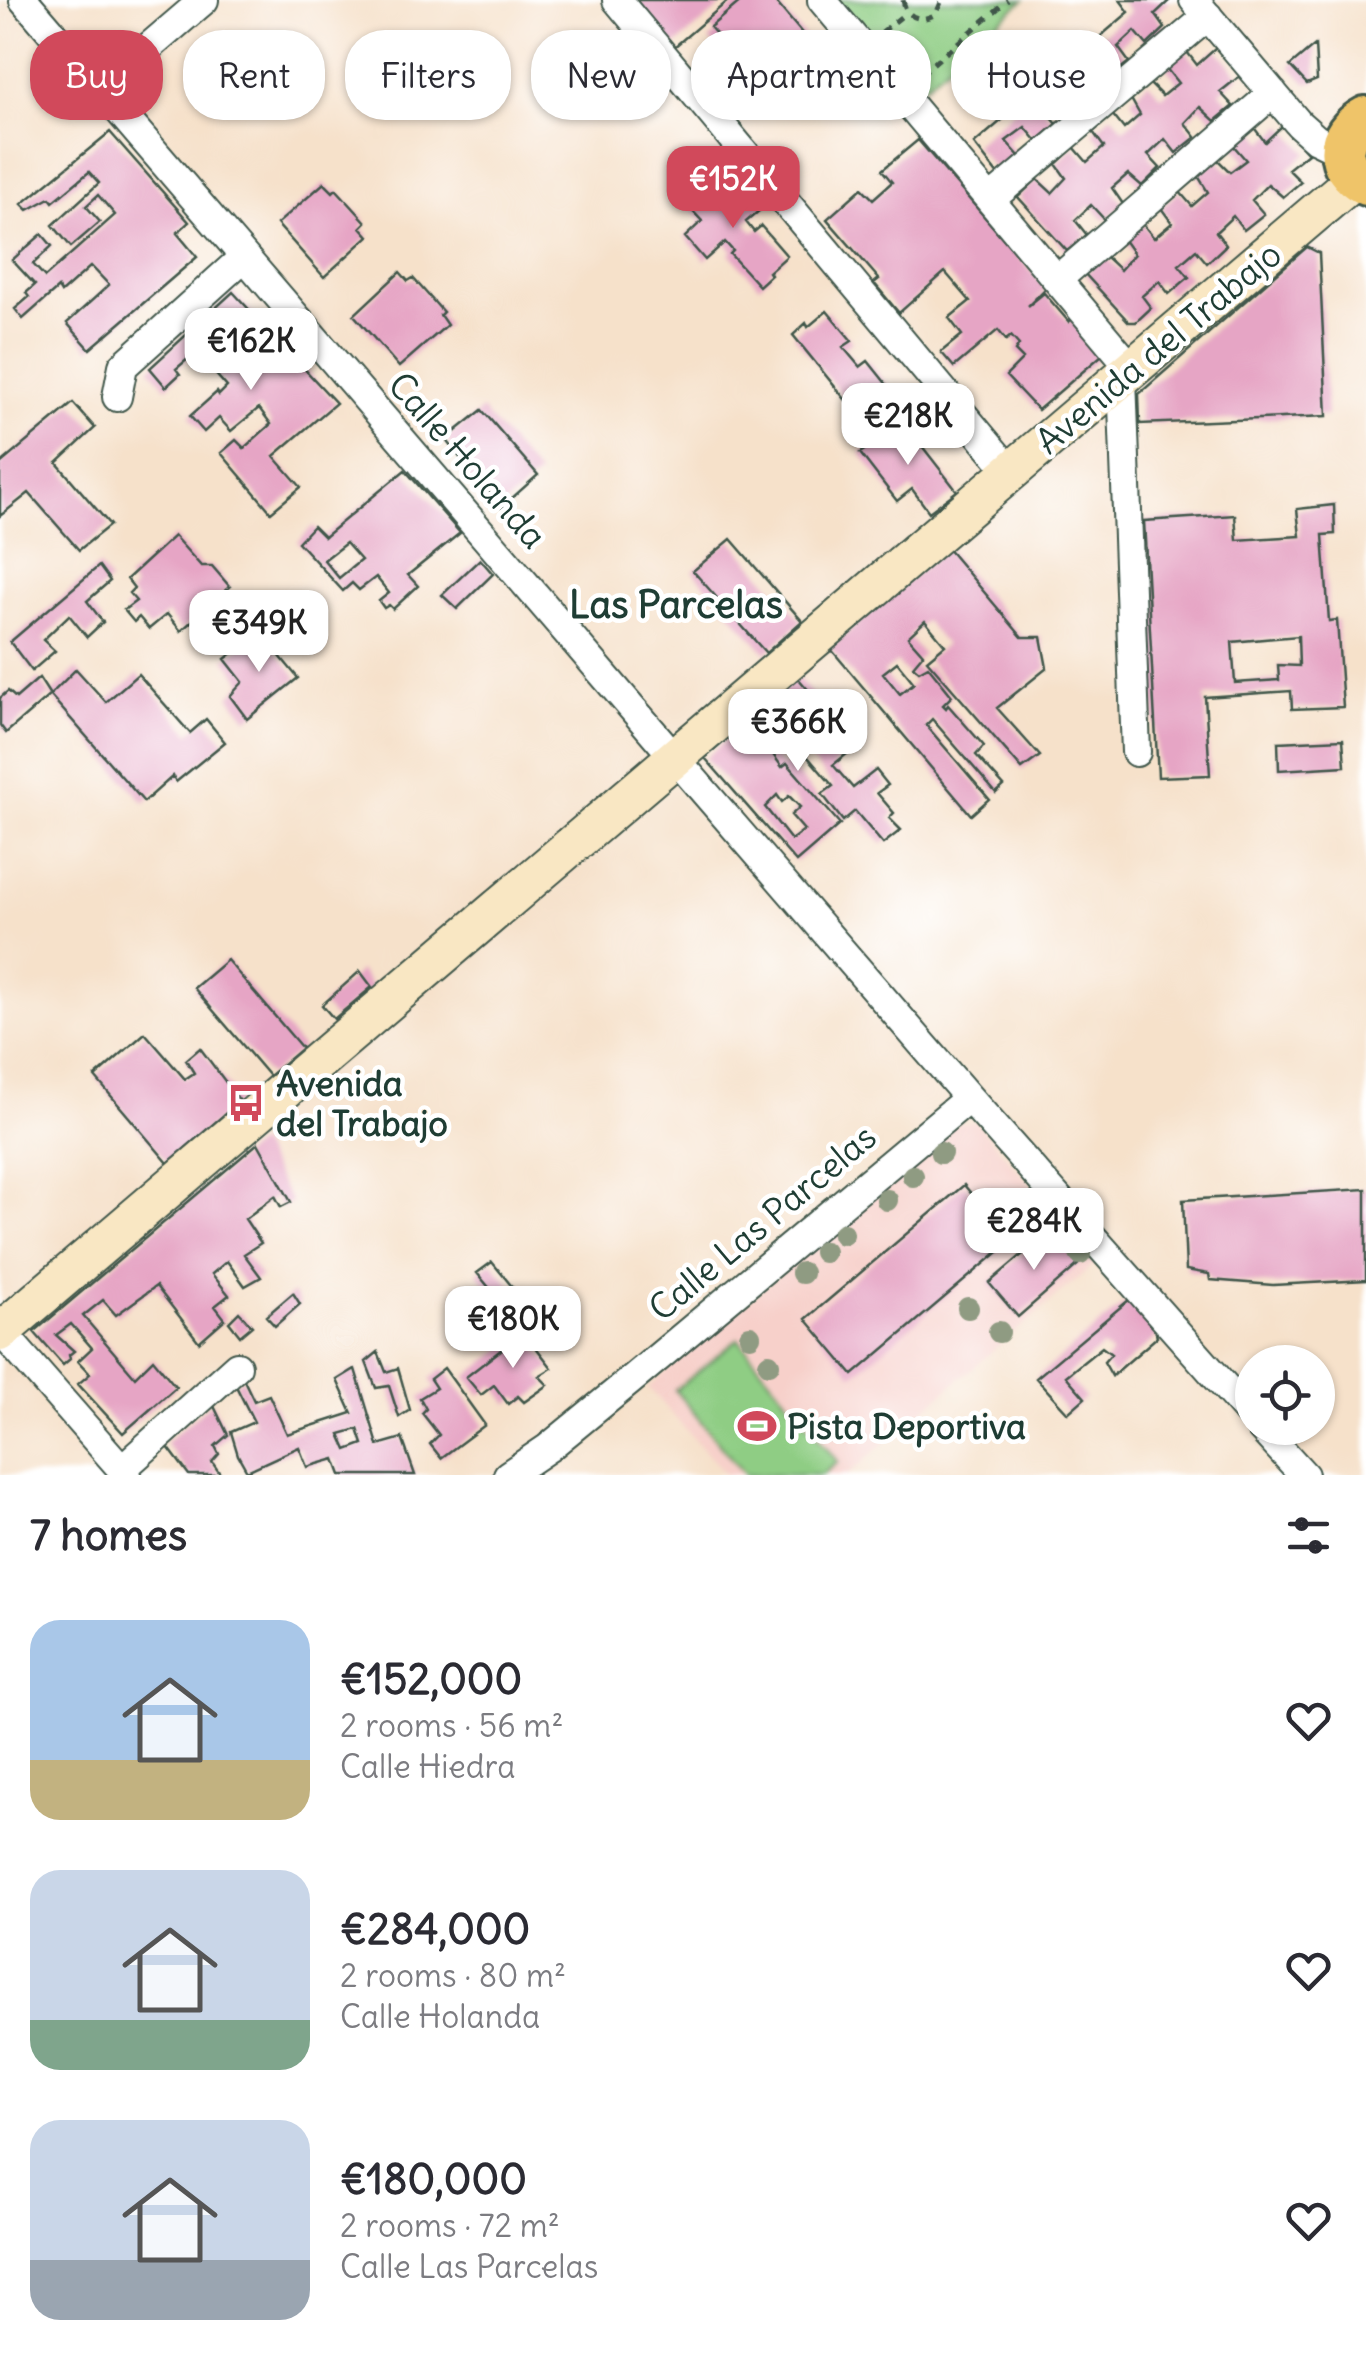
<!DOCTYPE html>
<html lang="en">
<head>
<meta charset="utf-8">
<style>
  :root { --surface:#fff; --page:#f7f7f7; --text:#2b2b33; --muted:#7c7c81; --accent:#d1495b }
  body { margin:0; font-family:Delius,sans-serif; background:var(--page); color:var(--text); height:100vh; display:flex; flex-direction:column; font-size:38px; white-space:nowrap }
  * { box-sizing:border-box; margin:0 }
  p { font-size:32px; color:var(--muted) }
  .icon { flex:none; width:55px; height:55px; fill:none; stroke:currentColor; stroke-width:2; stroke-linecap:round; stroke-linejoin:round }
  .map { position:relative; height:1475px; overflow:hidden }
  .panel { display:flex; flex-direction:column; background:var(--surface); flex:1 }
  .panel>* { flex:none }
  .hud { position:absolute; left:30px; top:30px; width:1308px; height:90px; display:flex; gap:20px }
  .fabs { position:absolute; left:1235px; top:1345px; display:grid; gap:20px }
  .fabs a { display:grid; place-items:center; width:100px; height:100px; border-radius:50%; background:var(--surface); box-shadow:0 2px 8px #0004; font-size:50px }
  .price { position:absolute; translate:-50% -85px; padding:0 22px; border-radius:20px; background:#fff; color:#222; font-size:32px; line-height:65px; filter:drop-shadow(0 2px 5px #0008) }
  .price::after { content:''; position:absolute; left:50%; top:60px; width:30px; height:22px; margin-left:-15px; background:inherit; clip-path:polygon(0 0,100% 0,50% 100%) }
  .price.on { background:var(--accent); color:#fff }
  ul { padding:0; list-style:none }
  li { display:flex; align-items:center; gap:30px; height:250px; padding:0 30px }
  li span { display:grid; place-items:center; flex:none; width:280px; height:200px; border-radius:30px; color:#555 }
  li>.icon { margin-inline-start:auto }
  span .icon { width:120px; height:120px; fill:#fffc; stroke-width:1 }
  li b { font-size:42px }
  h2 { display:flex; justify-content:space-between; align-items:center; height:120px; padding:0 30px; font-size:42px }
  .tag { padding:0 35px; border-radius:40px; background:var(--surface); box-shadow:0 2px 8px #0004; font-size:35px; line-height:90px }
  .tag.on { background:var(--accent); color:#fff }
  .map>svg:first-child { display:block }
</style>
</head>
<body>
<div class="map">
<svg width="1366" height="1475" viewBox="0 0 1366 1475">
  <rect width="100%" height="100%" fill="#fff"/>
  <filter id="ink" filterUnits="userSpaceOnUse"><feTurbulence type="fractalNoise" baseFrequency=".01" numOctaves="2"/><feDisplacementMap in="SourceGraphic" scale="20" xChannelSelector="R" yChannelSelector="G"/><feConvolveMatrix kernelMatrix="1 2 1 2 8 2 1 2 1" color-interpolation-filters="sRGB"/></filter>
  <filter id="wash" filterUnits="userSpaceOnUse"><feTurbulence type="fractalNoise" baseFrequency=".0048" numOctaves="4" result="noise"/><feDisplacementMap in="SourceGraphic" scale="40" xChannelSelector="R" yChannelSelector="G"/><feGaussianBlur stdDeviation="2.25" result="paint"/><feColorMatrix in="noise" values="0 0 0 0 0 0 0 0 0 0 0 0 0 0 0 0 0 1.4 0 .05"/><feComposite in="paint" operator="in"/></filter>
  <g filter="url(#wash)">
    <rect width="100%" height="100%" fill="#f6e1ca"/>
    <path fill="#f7d0ca" d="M976,1122L1098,1261L847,1475H726L648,1387L956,1124Z"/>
    <path fill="#8fcd84" stroke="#57855c" stroke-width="2.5" d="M822,0H1024L907,100Z
      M738,1339L838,1462L822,1475H745L675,1390Z"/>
    <g id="blocks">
      <path fill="#e6a5c5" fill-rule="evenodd" d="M633,0H729L673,48Z
        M742,0H774L822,57L767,106L754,91L760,86L740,64L737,67L709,40L716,34L710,27Z
        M1120,0H1170L1155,14L1165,28L1147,45L1135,31L1118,47L1129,62L1110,77L1098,63L1080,77L1093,91L1073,109L1062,96L1045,110L1057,124L1037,141L1025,127L1006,141L1019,156L999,176L974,144L1129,12Z
        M1315,45L1317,80L1307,84L1290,66Z
        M1184,48L1197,65L1216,48L1240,76L1220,92L1233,106L1215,121L1200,107L1185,123L1196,137L1176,153L1165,139L1148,155L1160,168L1142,186L1128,174L1112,188L1123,204L1105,220L1091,205L1075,220L1087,235L1067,251L1018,197L1037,179L1052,193L1066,178L1056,164L1074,147L1087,162L1104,147L1093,132L1112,114L1124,129L1140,115L1131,99L1148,82L1162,96L1178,83L1166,68Z
        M1252,125L1265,142L1283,125L1308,153L1288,169L1301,182L1283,197L1268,184L1252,200L1264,214L1244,230L1233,216L1216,232L1226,245L1207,263L1196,250L1179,265L1189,277L1169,294L1159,281L1142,296L1151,308L1136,322H1129L1085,274L1105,256L1120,270L1134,254L1124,240L1142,223L1154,238L1172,223L1161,208L1179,191L1192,206L1208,192L1198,176L1216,158L1230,172L1246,160L1233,145Z
        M110,132L189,222L177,233L197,257L90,349L67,323L109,285L91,266L61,293L58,288L23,319L15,309L29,297L26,293L35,285L12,260L42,234L52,246L33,264L45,277L115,215L98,195L86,206L100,222L71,247L53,225L99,183L89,172L53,202L50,198L28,210L22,204Z
        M918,140L1046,288L1028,306L1044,293L1069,322L1072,318L1102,355L1038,410L1006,376L1023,359L1015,351L1019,345L1011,336L1006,340L998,330L954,367L941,352L962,335L949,318L970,301L945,272L899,313L874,283L879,279L827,219L862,188L873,199L892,182L882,170Z
        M719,178L746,207L760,195L767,204L746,222L754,232L761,226L787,256L769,272L771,275L759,286L730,254L733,251L725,242L705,260L685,237L702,221L685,203L697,192L701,195Z
        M324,183L333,192L336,189L366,222L361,227L369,236L324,277L277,224Z
        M1307,247L1319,253L1327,416L1140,424L1139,394Z
        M400,272L408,281L413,278L443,312L440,315L447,325L399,367L354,315Z
        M233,292L336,403L274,456L301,487L271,512L221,453L236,440L244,448L271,424L259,408L231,431L219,418L204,432L190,416L217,392L219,395L227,387L196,352L176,369L180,374L166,387L150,368Z
        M827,311L852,341L843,347L860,367L868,361L892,391L873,406L876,410L862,420L793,335L806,323L808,327Z
        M73,403L95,428L57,463L110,525L79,550L29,493L0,516V464Z
        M482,410L538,475L501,508L477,478L471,484L462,473L468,468L446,439Z
        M904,423L957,491L929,512L912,489L897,501L860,453Z
        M405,470L460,533L408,575L418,586L393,609L389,605L384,608L379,601L389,593L376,577L359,590L352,583L343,591L298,542L313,526L324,537ZM346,543L361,560L339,578L324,560Z
        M1334,505L1335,534L1323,535L1329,621L1337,620L1343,707L1292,709L1291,691L1205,697L1210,775L1158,777L1144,521L1235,515L1237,540L1300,536L1297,509ZM1298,636L1299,666L1278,665L1279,680L1235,683L1232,642Z
        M174,536L201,566H212L230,587L181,631L167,614L149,629L139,617L134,622L124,610L136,601L129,593L134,588L127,579Z
        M731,539L802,621L766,653L693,571Z
        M947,548L1022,637H1041L1047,668L997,708L1040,756L1022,769L927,660L945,645L925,621L908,637L923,654L913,666L919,671L928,666L952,696L943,705L946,708L948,705L984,746L976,755L1004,786L996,793L932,719L926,725L989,799L971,815L830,648ZM897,662L914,683L900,694L883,673Z
        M480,559L493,574L457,609L442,595Z
        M99,566L110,581L87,601L103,622L87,637L69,615L43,640L55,651L32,671L10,642Z
        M260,632L298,678L247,719L230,696L243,682L225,659Z
        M76,669L106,702L138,674L190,733L206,719L225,742L176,782L173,776L144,802L50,695Z
        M39,678L50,695L6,733L0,725V698L8,691L16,698Z
        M798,678L841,728L834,735L848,753L833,765L853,788L876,770L888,785L877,793L894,813L889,818L901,830L883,844L855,811L843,821L822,794L833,786L788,734L769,749L782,767L787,763L840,824L796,862L705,758ZM777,795L782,802L789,796L800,807L791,815L804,830L791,840L765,807Z
        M1343,739L1345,766L1279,770L1278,742Z
        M227,960L302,1048L269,1076L194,988Z
        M360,971L372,987L334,1019L322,1005Z
        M145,1033L185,1079L194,1073L186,1060L200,1048L240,1101L168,1163L95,1077Z
        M258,1143L291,1202L281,1207L275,1196L245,1219L261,1243L244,1254L261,1277L245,1286L227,1261L212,1274L229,1295L215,1306L225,1319L199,1342L156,1286L116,1315L103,1300L83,1316L135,1377L153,1359L176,1387L123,1433L78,1384L90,1374L78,1361L92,1348L71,1324L56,1335L74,1351L69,1355L70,1359L63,1365L34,1332Z
        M964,1185L1011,1241L853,1375L806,1319Z
        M1366,1189V1280L1273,1285L1210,1280L1209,1274L1186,1270L1183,1200Z
        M1051,1230L1080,1263L1018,1317L989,1283Z
        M492,1262L541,1322L527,1333L477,1273Z
        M293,1293L300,1304L275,1326L266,1316Z
        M1130,1299L1155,1327L1157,1337L1112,1376L1104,1362L1111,1354L1102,1347L1066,1376L1085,1398L1068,1413L1036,1378Z
        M239,1312L252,1326L240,1336L229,1322Z
        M524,1332L552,1368L539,1376L548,1385L524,1402L518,1396L508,1404L494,1385L481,1395L466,1377Z
        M378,1352L386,1372L398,1368L410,1410L399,1417L389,1386L376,1388L366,1362Z
        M444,1368L485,1425L441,1458L430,1444L439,1435L422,1413L426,1409L420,1398L436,1388L430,1379Z
        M355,1369L378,1445L402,1438L415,1475H341L335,1459L307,1467L299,1447L247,1471L238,1455L231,1432L254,1422L235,1384L243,1378L254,1401L269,1395L287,1434L352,1413L337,1380ZM358,1429L363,1444L347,1450L340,1434Z
        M212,1402L228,1435L215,1446L219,1454L212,1462L221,1475H189L165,1443Z"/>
    </g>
  </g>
  <g filter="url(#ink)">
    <use href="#blocks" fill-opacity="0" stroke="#3f564a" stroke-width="2.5"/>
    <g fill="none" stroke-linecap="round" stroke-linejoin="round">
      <g stroke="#3f564a" stroke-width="32">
        <path id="street" d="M24,0L675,758L969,1098L1252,1417
          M617,0L1011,472
          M822,0L1132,369
          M1194,0L1299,124L1316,139L1343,152
          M100,89L204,0
          M991,199L1208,16
          M1058,279L1273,93
          M1122,378L1136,752
          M117,397L123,366L244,257
          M0,1330L127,1475
          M1261,1428L1304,1475
          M122,1469L237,1366
          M508,1475L548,1448L631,1380L969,1098"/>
      </g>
      <g stroke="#3f564a" stroke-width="42">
        <path id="secondary" d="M0,1332L1356,178"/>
      </g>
      <g stroke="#3f564a" stroke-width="48">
        <path id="primary" d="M1366,118C1335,134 1334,168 1366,184"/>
      </g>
      <path stroke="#3f564a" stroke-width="5" stroke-dasharray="8 8" stroke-linecap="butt" d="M903,0C906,18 921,23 936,14L942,0
        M882,32L907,12
        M921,74L1008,0"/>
      <use href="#street" stroke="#fff" stroke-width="28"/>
      <use href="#secondary" stroke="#f9e7c3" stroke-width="38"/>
      <use href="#primary" stroke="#efc469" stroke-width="42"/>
    </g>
    <g fill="#8f9b82">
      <circle cx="941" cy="1153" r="11"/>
      <circle cx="913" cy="1176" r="11"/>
      <circle cx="887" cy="1200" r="11"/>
      <circle cx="843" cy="1234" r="11"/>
      <circle cx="824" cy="1252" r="11"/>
      <circle cx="1080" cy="1254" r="11"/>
      <circle cx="802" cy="1273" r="11"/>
      <circle cx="968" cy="1308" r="11"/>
      <circle cx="999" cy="1332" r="11"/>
      <circle cx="750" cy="1336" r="11"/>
      <circle cx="769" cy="1364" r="11"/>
      <circle cx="826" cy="1432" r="11"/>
    </g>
  </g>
  <defs>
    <g id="bus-bare" transform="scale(3)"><path d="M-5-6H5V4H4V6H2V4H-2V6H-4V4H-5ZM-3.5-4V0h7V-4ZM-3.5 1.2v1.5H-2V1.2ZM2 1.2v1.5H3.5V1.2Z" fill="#d1495b" stroke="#fff" stroke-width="2.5" paint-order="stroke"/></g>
    <g id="stadium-bare" transform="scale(3)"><path d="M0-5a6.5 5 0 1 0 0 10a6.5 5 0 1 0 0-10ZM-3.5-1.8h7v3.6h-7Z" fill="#d1495b" stroke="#fff" stroke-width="2.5" paint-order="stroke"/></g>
  </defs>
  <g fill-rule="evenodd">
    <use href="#bus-bare" x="246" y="1103"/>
    <use href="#stadium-bare" x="757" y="1426"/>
  </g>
  <g text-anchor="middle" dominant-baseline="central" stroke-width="9" stroke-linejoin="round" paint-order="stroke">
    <g font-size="35" fill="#1f3d34" stroke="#fff">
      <text transform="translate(1158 347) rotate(-40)">Avenida del Trabajo</text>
      <text transform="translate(468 460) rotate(49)">Calle Holanda</text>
      <text transform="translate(762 1222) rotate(-40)">Calle Las Parcelas</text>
    </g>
    <g font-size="35" font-weight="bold" fill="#1f3d34" stroke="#fff" text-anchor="start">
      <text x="276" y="1083">Avenida<tspan x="276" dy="40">del Trabajo</tspan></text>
      <text x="787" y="1426">Pista Deportiva</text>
    </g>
    <g font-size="38" font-weight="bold" fill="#1f3d34" stroke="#fff">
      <text x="676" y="604">Las Parcelas</text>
    </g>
  </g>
</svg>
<div class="fabs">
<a><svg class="icon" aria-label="locate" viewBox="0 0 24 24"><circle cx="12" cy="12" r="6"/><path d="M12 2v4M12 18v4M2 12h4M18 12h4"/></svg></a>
</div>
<b class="price on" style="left:733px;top:231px">€152K</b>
<b class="price" style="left:251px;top:393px">€162K</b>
<b class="price" style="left:908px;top:468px">€218K</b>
<b class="price" style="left:259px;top:675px">€349K</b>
<b class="price" style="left:798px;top:774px">€366K</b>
<b class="price" style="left:1034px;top:1273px">€284K</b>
<b class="price" style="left:513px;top:1371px">€180K</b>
<div class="hud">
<a class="tag on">Buy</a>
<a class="tag">Rent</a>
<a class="tag">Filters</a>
<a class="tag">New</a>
<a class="tag">Apartment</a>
<a class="tag">House</a>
</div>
</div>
<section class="panel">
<h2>7 homes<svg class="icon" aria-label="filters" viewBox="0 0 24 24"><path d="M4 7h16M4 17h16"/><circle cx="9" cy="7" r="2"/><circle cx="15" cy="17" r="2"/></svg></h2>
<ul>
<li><span style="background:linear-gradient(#a9c7e8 70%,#c2b280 0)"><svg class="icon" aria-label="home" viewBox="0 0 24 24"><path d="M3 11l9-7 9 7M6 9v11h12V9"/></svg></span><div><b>€152,000</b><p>2 rooms · 56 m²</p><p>Calle Hiedra</p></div><svg class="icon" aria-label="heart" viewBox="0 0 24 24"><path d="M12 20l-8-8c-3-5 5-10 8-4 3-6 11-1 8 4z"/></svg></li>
<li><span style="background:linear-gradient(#c9d6e8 75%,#7fa58c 0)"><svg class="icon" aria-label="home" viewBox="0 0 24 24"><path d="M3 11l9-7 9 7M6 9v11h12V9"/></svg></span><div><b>€284,000</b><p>2 rooms · 80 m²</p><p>Calle Holanda</p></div><svg class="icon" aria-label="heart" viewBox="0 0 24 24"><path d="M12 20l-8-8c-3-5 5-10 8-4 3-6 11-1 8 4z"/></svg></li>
<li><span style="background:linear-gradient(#c9d6e8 70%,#9aa5b1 0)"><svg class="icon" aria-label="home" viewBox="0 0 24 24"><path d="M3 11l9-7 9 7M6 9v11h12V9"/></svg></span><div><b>€180,000</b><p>2 rooms · 72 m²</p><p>Calle Las Parcelas</p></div><svg class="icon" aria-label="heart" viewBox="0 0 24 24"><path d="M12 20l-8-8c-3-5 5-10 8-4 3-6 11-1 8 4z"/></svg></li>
</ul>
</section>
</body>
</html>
